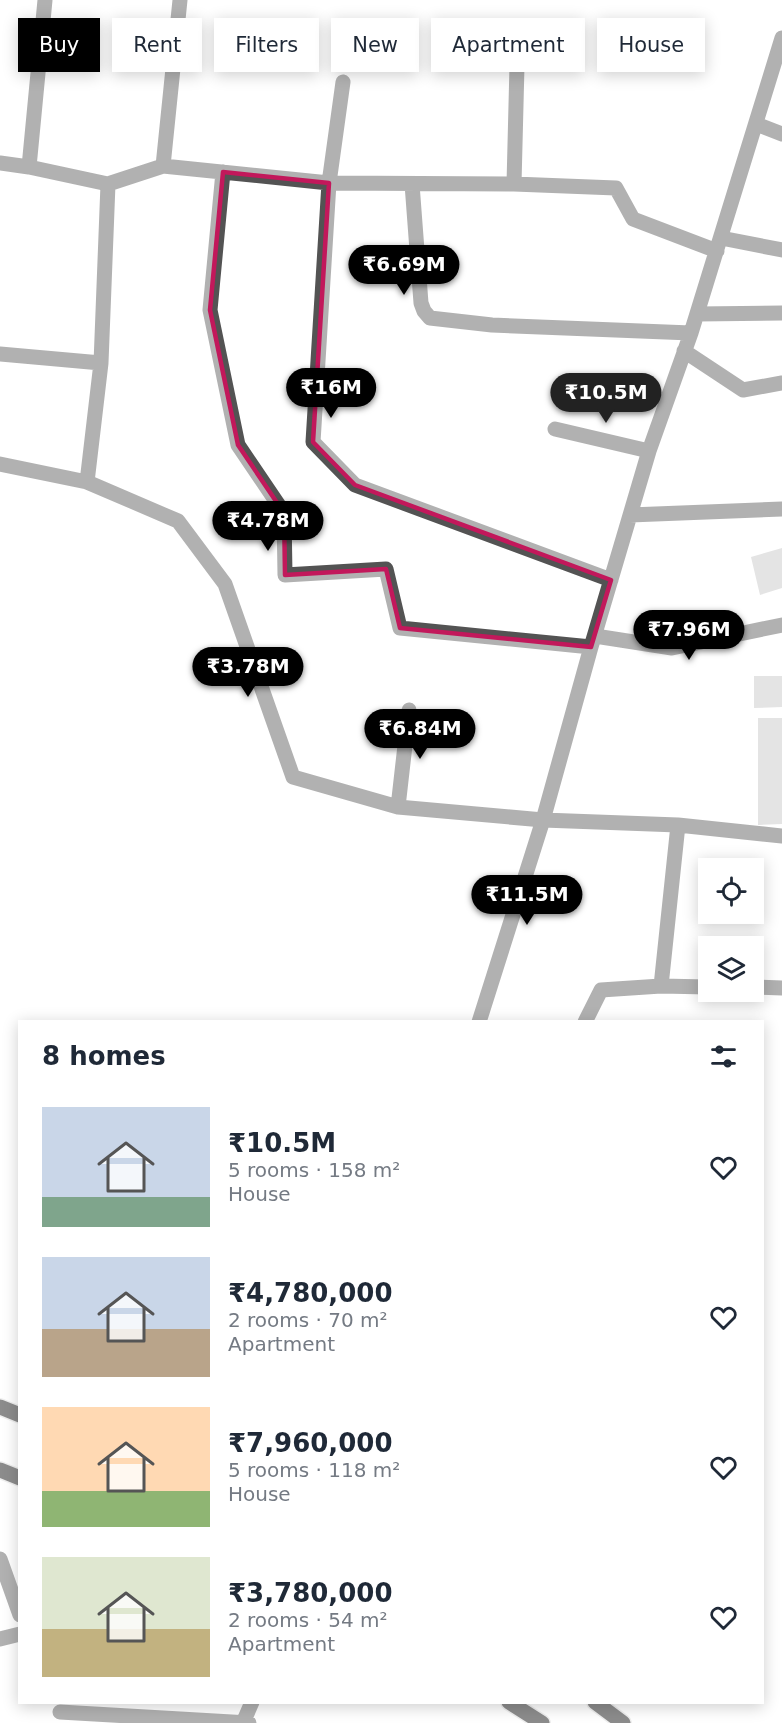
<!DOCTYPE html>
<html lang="en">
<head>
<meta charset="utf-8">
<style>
  :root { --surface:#fff; --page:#f2f2f3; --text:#1f2937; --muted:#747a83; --accent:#000 }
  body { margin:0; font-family:"DejaVu Sans",sans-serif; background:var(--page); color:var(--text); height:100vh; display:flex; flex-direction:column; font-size:22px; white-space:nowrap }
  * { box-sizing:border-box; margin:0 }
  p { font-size:20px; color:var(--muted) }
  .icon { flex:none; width:33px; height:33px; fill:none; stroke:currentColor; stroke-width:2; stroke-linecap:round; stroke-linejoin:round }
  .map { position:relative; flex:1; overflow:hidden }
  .side { position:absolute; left:18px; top:1020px; width:746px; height:684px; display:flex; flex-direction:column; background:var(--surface); border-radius:0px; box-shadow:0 3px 15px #0003 }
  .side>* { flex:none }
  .hud { position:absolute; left:18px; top:18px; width:747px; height:54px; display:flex; gap:12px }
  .fabs { position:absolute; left:698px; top:858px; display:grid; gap:12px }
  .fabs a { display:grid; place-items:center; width:66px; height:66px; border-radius:0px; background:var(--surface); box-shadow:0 3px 15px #0003; font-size:30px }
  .price { position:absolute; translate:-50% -51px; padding:0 14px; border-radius:21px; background:var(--accent); color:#fff; font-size:20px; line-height:39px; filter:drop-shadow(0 2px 3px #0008) }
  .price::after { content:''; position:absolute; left:50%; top:36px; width:18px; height:14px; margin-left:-9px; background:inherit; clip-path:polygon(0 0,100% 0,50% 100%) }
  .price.active { background:#222; color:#fff }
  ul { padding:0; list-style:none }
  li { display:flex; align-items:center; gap:18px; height:150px; padding:0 24px }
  li span { display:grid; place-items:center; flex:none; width:168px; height:120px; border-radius:0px; color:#555 }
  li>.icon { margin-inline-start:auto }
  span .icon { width:72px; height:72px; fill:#fffc; stroke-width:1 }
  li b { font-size:26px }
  h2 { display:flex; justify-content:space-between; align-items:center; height:72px; padding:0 24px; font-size:26px }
  .pill { padding:0 21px; border-radius:0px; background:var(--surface); box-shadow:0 3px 15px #0003; font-size:21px; line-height:54px }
  .pill.active { background:var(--accent); color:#fff }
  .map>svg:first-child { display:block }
</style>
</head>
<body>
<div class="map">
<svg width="782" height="1723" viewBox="0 0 782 1723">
  <rect width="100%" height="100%" fill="#fff"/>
  <path fill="#c3c3c3" d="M782,548V588L760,595L751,557Z
    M754,676H782V707L754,708Z
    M758,718H782V824L758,825Z"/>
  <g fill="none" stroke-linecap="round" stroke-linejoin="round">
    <g stroke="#dbdbdb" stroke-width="18">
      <path id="major" d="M0,1407L20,1415
        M0,1470L20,1478
        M509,1702L542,1723
        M595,1702L623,1723"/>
    </g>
    <path stroke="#535353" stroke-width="15" d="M343,82L329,183L313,442L355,485L611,580
      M756,124L782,134
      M0,163L29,167L108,184L163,166L329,183L514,184L616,188L633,219L717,251
      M163,166L180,0
      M29,167L45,0
      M223,172L210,310L238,445L284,513L285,575L386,569L400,628L591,647
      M412,184L421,303L424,311L430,318L492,325L691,333
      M514,184L517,65
      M721,238L782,250
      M697,314L782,313
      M684,351L743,390L782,383
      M0,354L101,363
      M555,429L649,451
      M0,464L87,482L178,521L225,584L293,777L398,807L543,820L678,825L782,836
      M87,482L101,363L108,184
      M630,515L782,509
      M595,636L672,648L782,625
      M398,807L409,710
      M661,986L708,987
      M753,987L782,988
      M479,1022L543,820L591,647L649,451L691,333L782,38
      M585,1022L601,990L661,986L678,825
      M0,1559L20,1615
      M0,1639L20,1634
      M60,1712L249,1723
      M243,1723L252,1702"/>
    <use href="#major" stroke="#000" stroke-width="15"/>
  </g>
  <path d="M0 0H782V1723H0ZM223,172L329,183L313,442L355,485L611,580L591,647L400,628L386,569L285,575L284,513L238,445L210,310Z" fill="#fff" fill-opacity=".55" fill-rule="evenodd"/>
  <path fill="none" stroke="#c2185b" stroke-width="4.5" stroke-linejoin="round" d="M223,172L329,183L313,442L355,485L611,580L591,647L400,628L386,569L285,575L284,513L238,445L210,310Z"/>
</svg>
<div class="fabs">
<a><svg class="icon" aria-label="locate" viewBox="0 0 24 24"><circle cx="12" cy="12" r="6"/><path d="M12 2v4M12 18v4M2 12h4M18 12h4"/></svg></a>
<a><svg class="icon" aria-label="layers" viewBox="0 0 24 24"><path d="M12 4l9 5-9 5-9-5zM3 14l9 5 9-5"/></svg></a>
</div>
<b class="price" style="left:404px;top:296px">₹6.69M</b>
<b class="price" style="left:331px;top:419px">₹16M</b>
<b class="price active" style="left:606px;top:424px">₹10.5M</b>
<b class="price" style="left:268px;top:552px">₹4.78M</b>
<b class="price" style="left:689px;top:661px">₹7.96M</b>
<b class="price" style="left:248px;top:698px">₹3.78M</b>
<b class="price" style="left:420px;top:760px">₹6.84M</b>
<b class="price" style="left:527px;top:926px">₹11.5M</b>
<div class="hud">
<a class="pill active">Buy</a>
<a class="pill">Rent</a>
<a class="pill">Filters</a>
<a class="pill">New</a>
<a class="pill">Apartment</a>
<a class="pill">House</a>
</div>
<section class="side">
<h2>8 homes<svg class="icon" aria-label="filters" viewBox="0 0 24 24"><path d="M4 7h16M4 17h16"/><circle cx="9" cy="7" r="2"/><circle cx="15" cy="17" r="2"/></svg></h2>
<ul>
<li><span style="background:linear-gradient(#c9d6e8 75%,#7fa58c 0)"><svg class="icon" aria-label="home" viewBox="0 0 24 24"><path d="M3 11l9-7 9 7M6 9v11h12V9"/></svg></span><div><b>₹10.5M</b><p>5 rooms · 158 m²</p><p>House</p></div><svg class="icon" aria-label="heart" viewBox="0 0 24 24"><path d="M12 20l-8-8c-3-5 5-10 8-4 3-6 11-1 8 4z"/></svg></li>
<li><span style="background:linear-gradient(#c9d6e8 60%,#b9a48a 0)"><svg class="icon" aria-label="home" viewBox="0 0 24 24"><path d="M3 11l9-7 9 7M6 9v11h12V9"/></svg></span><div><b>₹4,780,000</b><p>2 rooms · 70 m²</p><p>Apartment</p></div><svg class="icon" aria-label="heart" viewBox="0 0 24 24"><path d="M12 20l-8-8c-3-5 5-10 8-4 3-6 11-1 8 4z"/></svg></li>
<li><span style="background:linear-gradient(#ffd9b3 70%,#8fb573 0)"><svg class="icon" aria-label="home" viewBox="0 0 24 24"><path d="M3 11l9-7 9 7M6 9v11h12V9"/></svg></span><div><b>₹7,960,000</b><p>5 rooms · 118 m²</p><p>House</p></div><svg class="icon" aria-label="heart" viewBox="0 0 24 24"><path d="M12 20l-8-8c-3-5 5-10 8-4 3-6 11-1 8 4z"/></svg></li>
<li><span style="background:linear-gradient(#dfe7d0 60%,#c2b280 0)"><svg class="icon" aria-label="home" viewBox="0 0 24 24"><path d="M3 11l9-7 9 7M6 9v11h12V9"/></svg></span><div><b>₹3,780,000</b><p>2 rooms · 54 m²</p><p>Apartment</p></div><svg class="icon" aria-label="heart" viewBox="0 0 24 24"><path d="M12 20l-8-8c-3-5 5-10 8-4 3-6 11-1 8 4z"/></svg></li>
</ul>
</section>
</div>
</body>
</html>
